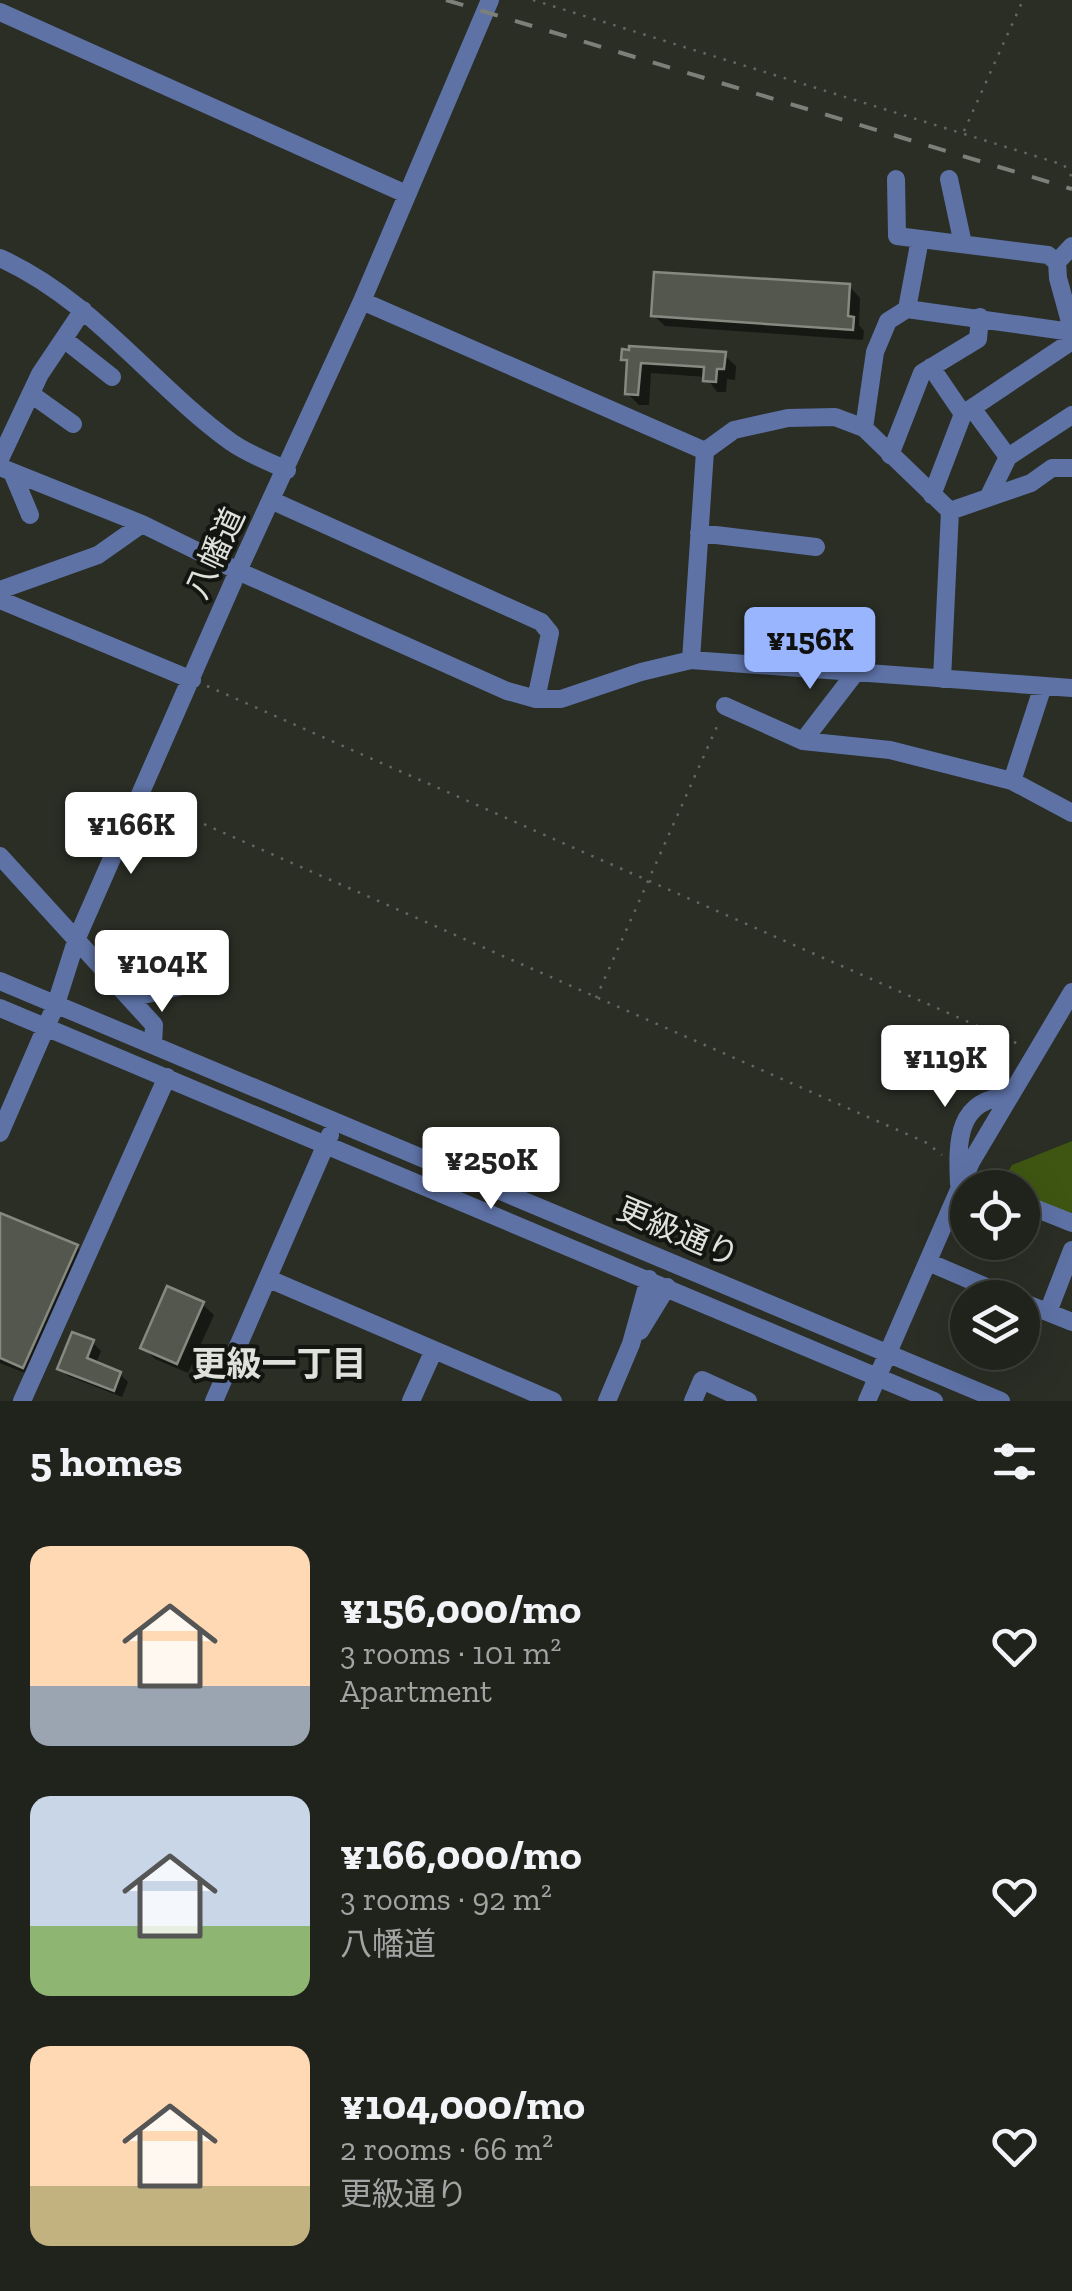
<!DOCTYPE html>
<html lang="en">
<head>
<meta charset="utf-8">
<style>
  :root { --surface:#20221c; --page:#282a25; --text:#f1f3f6; --muted:#a2a4a3; --line:#3d3f3b; --accent:#99b5fd }
  body { margin:0; font-family:"Zilla Slab","Noto Sans JP",serif; background:var(--page); color:var(--text); height:100vh; display:flex; flex-direction:column; font-size:38px; white-space:nowrap }
  * { box-sizing:border-box; margin:0 }
  p { font-size:32px; color:var(--muted) }
  .icon { flex:none; width:55px; height:55px; fill:none; stroke:currentColor; stroke-width:2; stroke-linecap:round; stroke-linejoin:round }
  .map { position:relative; height:1401px; overflow:hidden }
  .sheet { display:flex; flex-direction:column; background:var(--surface); flex:1 }
  .sheet>* { flex:none }
  .controls { position:absolute; left:950px; top:1170px; display:grid; gap:20px }
  .controls a { display:grid; place-items:center; width:90px; height:90px; border-radius:50%; background:var(--surface); box-shadow:0 10px 40px #0002,0 0 0 2px var(--line); font-size:50px }
  .price { position:absolute; translate:-50% -85px; padding:0 22px; border-radius:10px; background:#fff; color:#222; font-size:32px; line-height:65px; filter:drop-shadow(0 2px 5px #0008) }
  .price::after { content:''; position:absolute; left:50%; top:60px; width:30px; height:22px; margin-left:-15px; background:inherit; clip-path:polygon(0 0,100% 0,50% 100%) }
  .price.active { background:var(--accent); color:#111 }
  ul { padding:0; list-style:none }
  li { display:flex; align-items:center; gap:30px; height:250px; padding:0 30px }
  li span { display:grid; place-items:center; flex:none; width:280px; height:200px; border-radius:20px; color:#555 }
  li>.icon { margin-inline-start:auto }
  span .icon { width:120px; height:120px; fill:#fffc; stroke-width:1 }
  li b { font-size:42px }
  h2 { display:flex; justify-content:space-between; align-items:center; height:120px; padding:0 30px; font-size:42px }
  .map>svg:first-child { display:block }
</style>
</head>
<body>
<div class="map">
<svg width="1072" height="1401" viewBox="0 0 1072 1401">
  <rect width="100%" height="100%" fill="#2a2e25"/>
  <path fill="#3f5612" d="M1072,1141V1222L1023,1198L1022,1188L999,1187L1012,1165Z"/>
  <path fill="#0007" d="M849,286L860,298L859,325L864,331L863,340L665,326L653,315Z
    M724,355L736,366L735,380L727,379L726,392H717L706,377L651,373L649,405H639L627,393L629,365L623,359Z
    M0,1215L77,1247L88,1258L35,1377L0,1363Z
    M202,1304L214,1315L188,1373L155,1359L143,1347Z
    M73,1335L93,1343L101,1351L96,1364L120,1374L128,1382L122,1397L68,1376L60,1368Z"/>
  <path fill="#53574d" stroke="#85897f" stroke-width="2.5" d="M654,272L850,284L848,316L854,317L853,330L651,316Z
    M629,346L726,352L724,369H717L716,382L703,381L704,367L641,363L638,395L625,394L627,360H621L622,349L629,350Z
    M0,1213L78,1245L23,1368L0,1358Z
    M167,1286L204,1302L177,1364L140,1348Z
    M72,1332L94,1340L87,1358L121,1372L114,1391L57,1369Z"/>
  <g fill="none" stroke-linecap="round" stroke-linejoin="round">
    <path stroke="#656861" stroke-width="2.5" stroke-dasharray="2.5 8" stroke-linecap="butt" d="M533,0L1064,165L1072,177
      M964,131L1023,0
      M207,686L1023,1046
      M156,803L927,1143L942,1155
      M596,998L719,722"/>
    <path stroke="#5e72a6" stroke-width="18" d="M0,12L406,194
      M896,179L897,236L1048,255L1057,262
      M949,179L963,244
      M1072,246L1057,262L1058,278L1072,329
      M0,258C93,300 151,384 231,442C248,454 269,462 287,470
      M362,301L705,451
      M907,309L920,239
      M65,340L112,377
      M931,367L963,414
      M31,394L73,424
      M972,408L1008,457
      M864,428L875,352L888,321L907,309L1072,332
      M705,451L734,430L788,418L835,417L864,428L950,511L1031,483L1052,468H1072
      M890,455L922,373L978,339L980,317
      M0,459L40,374L83,310
      M0,467L142,524L238,571L507,691L536,699H561L641,672L691,660L1072,688
      M12,472L30,515
      M932,495L963,414L1072,341
      M988,498L1008,457L1072,415
      M273,501L541,622L550,633L536,699
      M699,533L816,547
      M0,590L98,555L142,524
      M0,595L5,602L192,680
      M691,660L705,451
      M942,679L950,511
      M725,706L803,741L890,750L1012,781L1072,813
      M803,741L856,672
      M1012,781L1043,686
      M0,856L154,1025L153,1045
      M0,981L1001,1401
      M130,998L182,986
      M0,1008L934,1401
      M0,1133L56,1004L77,938L238,571L362,301L490,0
      M959,1184C957,1140 957,1099 1010,1096
      M1022,1203L1072,1223
      M928,1262L1012,1298
      M269,1279L553,1401
      M1022,1302L1072,1322
      M1048,1312L1072,1250
      M640,1331L667,1287
      M22,1401L167,1077
      M214,1401L330,1135
      M411,1401L434,1350
      M607,1401L631,1344L649,1279
      M693,1401L702,1380L748,1401
      M867,1401L971,1162L1072,992"/>
    <path stroke="#7d8079" stroke-width="4" stroke-dasharray="18 18" stroke-linecap="butt" d="M446,0L1072,189"/>
  </g>
  <g text-anchor="middle" dominant-baseline="central" stroke-width="8" stroke-linejoin="round" paint-order="stroke">
    <g font-size="32" fill="#dfe1dc" stroke="#131511">
      <text transform="translate(215 553) rotate(-65)">八幡道</text>
      <text transform="translate(678 1232) rotate(23)">更級通り</text>
    </g>
    <g font-size="35" font-weight="bold" fill="#dfe1dc" stroke="#131511">
      <text x="279" y="1364">更級一丁目</text>
    </g>
  </g>
</svg>
<div class="controls">
<a><svg class="icon" aria-label="locate" viewBox="0 0 24 24"><circle cx="12" cy="12" r="6"/><path d="M12 2v4M12 18v4M2 12h4M18 12h4"/></svg></a>
<a><svg class="icon" aria-label="layers" viewBox="0 0 24 24"><path d="M12 4l9 5-9 5-9-5zM3 14l9 5 9-5"/></svg></a>
</div>
<b class="price active" style="left:810px;top:692px">¥156K</b>
<b class="price" style="left:131px;top:877px">¥166K</b>
<b class="price" style="left:162px;top:1015px">¥104K</b>
<b class="price" style="left:945px;top:1110px">¥119K</b>
<b class="price" style="left:491px;top:1212px">¥250K</b>
</div>
<section class="sheet">
<h2>5 homes<svg class="icon" aria-label="filters" viewBox="0 0 24 24"><path d="M4 7h16M4 17h16"/><circle cx="9" cy="7" r="2"/><circle cx="15" cy="17" r="2"/></svg></h2>
<ul>
<li><span style="background:linear-gradient(#ffd9b3 70%,#9aa5b1 0)"><svg class="icon" aria-label="home" viewBox="0 0 24 24"><path d="M3 11l9-7 9 7M6 9v11h12V9"/></svg></span><div><b>¥156,000/mo</b><p>3 rooms · 101 m²</p><p>Apartment</p></div><svg class="icon" aria-label="heart" viewBox="0 0 24 24"><path d="M12 20l-8-8c-3-5 5-10 8-4 3-6 11-1 8 4z"/></svg></li>
<li><span style="background:linear-gradient(#c9d6e8 65%,#8fb573 0)"><svg class="icon" aria-label="home" viewBox="0 0 24 24"><path d="M3 11l9-7 9 7M6 9v11h12V9"/></svg></span><div><b>¥166,000/mo</b><p>3 rooms · 92 m²</p><p>八幡道</p></div><svg class="icon" aria-label="heart" viewBox="0 0 24 24"><path d="M12 20l-8-8c-3-5 5-10 8-4 3-6 11-1 8 4z"/></svg></li>
<li><span style="background:linear-gradient(#ffd9b3 70%,#c2b280 0)"><svg class="icon" aria-label="home" viewBox="0 0 24 24"><path d="M3 11l9-7 9 7M6 9v11h12V9"/></svg></span><div><b>¥104,000/mo</b><p>2 rooms · 66 m²</p><p>更級通り</p></div><svg class="icon" aria-label="heart" viewBox="0 0 24 24"><path d="M12 20l-8-8c-3-5 5-10 8-4 3-6 11-1 8 4z"/></svg></li>
</ul>
</section>
</body>
</html>
